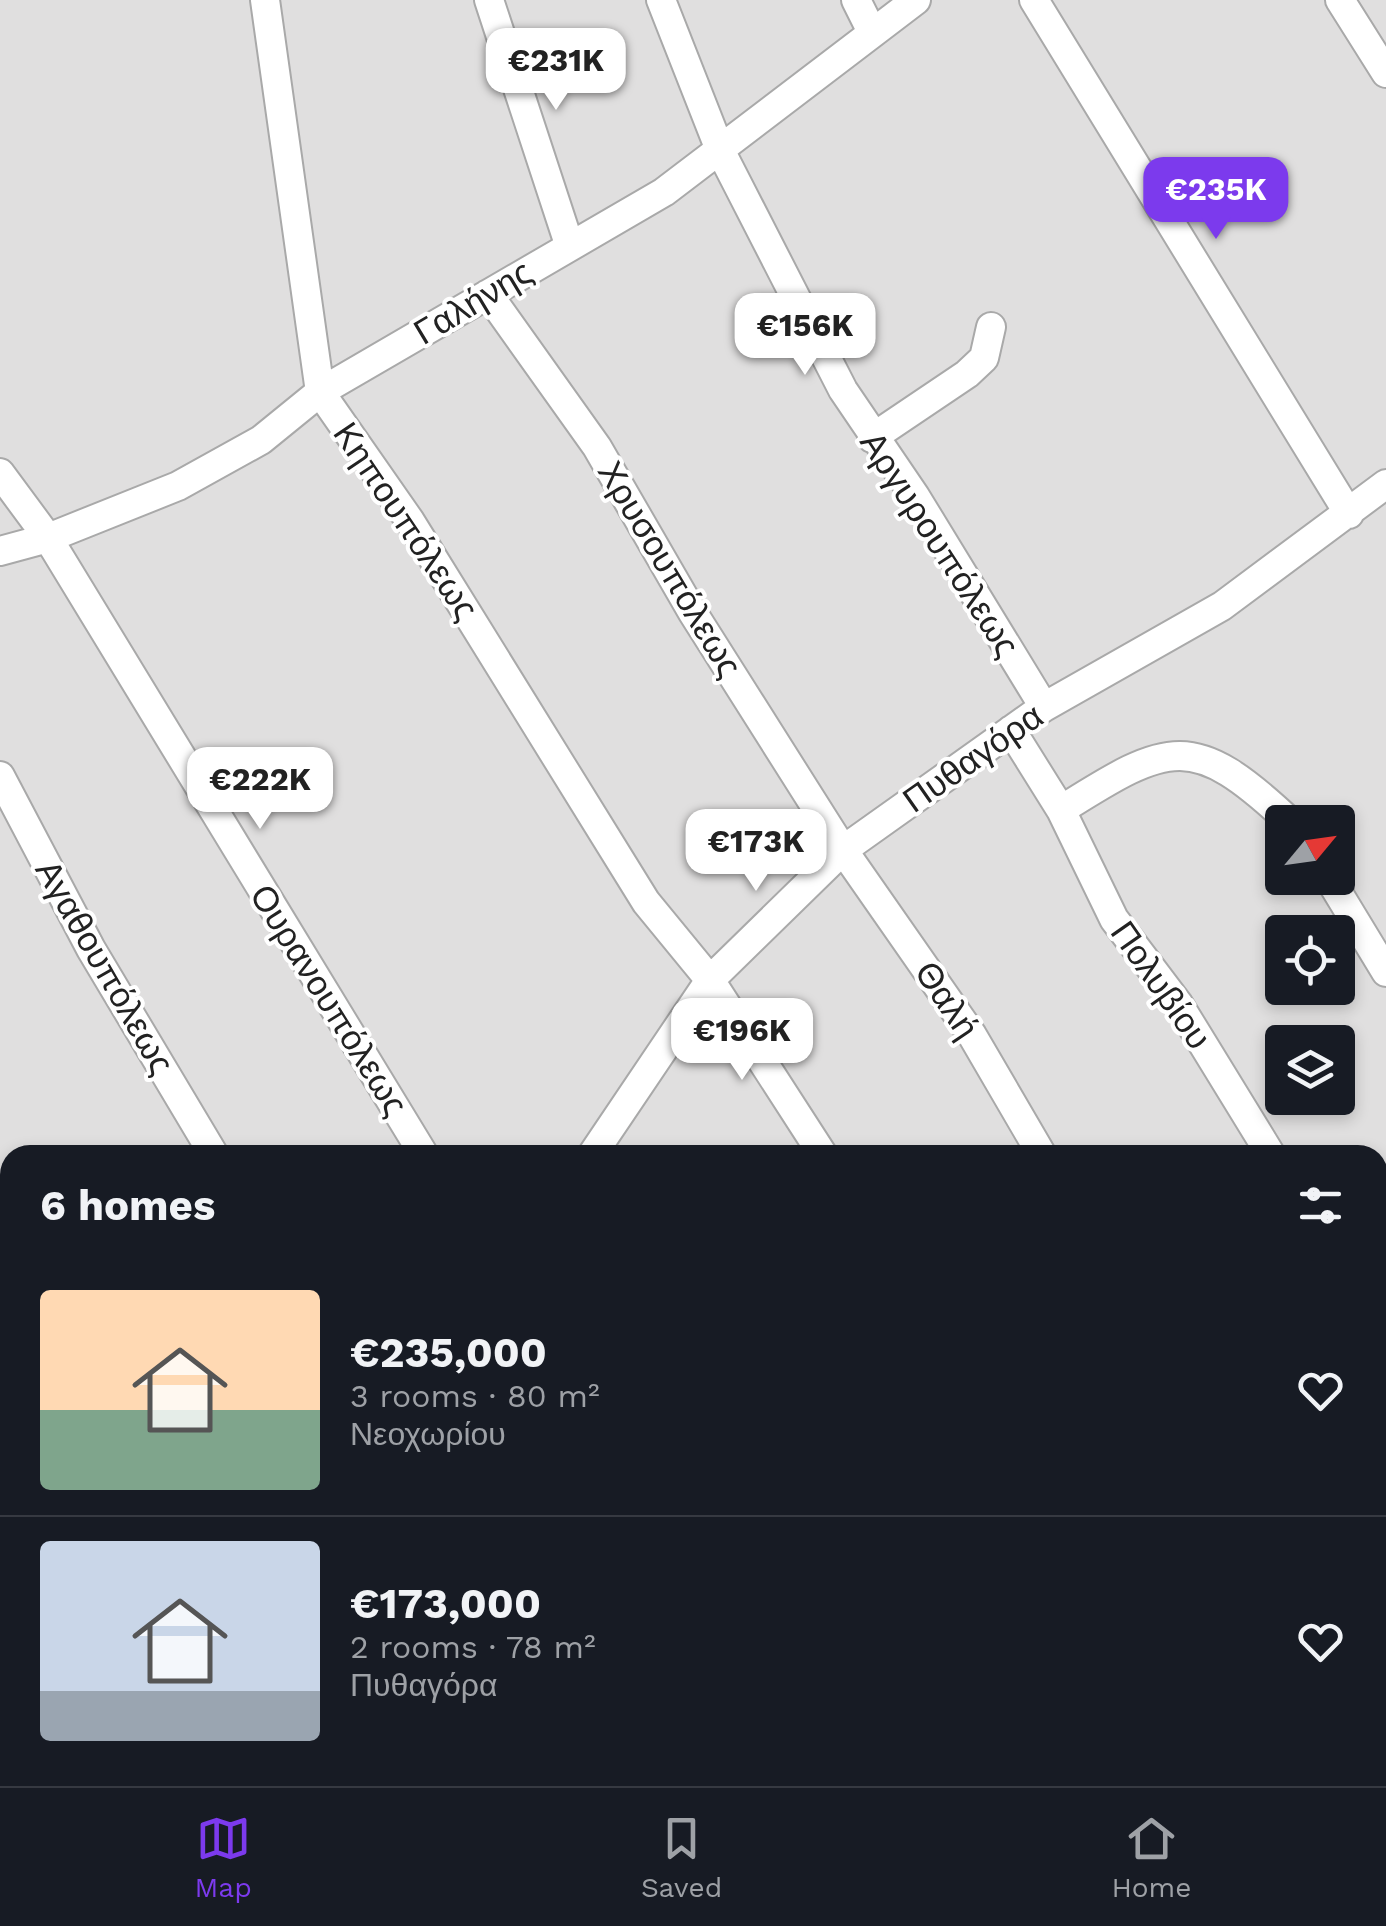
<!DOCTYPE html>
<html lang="en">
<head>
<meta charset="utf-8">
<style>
  :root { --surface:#171b24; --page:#242831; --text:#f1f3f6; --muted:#9ea1a6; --line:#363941; --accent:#7c3aed }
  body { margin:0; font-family:"Work Sans",sans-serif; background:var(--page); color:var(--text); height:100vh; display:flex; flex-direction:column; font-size:38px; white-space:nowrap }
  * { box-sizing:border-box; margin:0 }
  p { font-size:32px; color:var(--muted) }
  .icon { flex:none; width:55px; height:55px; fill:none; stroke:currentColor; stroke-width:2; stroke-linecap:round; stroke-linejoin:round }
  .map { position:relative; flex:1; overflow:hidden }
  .side { position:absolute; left:0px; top:1145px; width:1388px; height:642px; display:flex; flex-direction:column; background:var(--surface); border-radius:30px 30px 0 0; box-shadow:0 5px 15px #0003 }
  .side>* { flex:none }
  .needle { width:65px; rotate:61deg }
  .tools { position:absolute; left:1265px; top:805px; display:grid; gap:20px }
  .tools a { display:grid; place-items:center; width:90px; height:90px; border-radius:10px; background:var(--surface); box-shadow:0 5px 15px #0003; font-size:50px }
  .price { position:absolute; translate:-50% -85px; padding:0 22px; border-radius:20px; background:#fff; color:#222; font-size:32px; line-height:65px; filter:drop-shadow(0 2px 5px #0008) }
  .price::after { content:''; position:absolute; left:50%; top:60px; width:30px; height:22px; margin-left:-15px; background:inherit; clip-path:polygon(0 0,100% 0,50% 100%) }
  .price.active { background:var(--accent); color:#fff }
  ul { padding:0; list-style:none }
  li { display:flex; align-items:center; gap:30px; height:250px; padding:0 40px }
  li+li { border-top:2px solid var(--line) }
  li span { display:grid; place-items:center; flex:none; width:280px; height:200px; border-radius:10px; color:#555 }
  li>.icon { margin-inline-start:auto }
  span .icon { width:120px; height:120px; fill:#fffc; stroke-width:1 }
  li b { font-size:42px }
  h2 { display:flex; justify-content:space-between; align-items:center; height:120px; padding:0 40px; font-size:42px }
  .tab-bar { display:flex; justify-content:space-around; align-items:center; height:140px; border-top:2px solid var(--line); background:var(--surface); font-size:28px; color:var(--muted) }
  .tab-bar a { display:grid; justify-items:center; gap:5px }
  .tab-bar .active { color:var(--accent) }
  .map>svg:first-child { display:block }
</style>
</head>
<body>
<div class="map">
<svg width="1386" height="1786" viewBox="0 0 1386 1786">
  <rect width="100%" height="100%" fill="#f2efe9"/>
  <path fill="#e0dfdf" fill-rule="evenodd" d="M0,0H1386V1786H0ZM1282,822H1338V878H1282ZM1282,932H1338V988H1282ZM1282,1042H1338V1098H1282ZM10,1155H1378V1778H10Z"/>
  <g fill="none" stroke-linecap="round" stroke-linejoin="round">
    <g stroke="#a9a9a9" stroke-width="32">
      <path id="street" d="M265,0L320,392L410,521L646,902L710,980L823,1155
        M489,0L569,244
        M661,0L720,150L843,390L915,496L1044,707
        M856,0L872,32
        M1034,0L1349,514
        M1340,0L1386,73
        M488,294L597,447L693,613L843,850L972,1035L1042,1155
        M872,438L967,374L984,358L991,327
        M0,473L48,538L424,1155
        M0,551L48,538L178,486L261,440L320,392L664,192L916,0
        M1011,730L1061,810L1114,919L1179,1005L1271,1155
        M0,776L91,949L214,1155
        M1061,810C1170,741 1193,731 1290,822
        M1329,878L1386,972
        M592,1155L710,980L843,850L1044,707L1222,606L1386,484
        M0,1237L10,1255
        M1378,1335L1386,1350
        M1378,1468L1386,1461
        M0,1617L10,1633
        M0,1711L10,1704
        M1378,1732L1386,1726
        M98,1778L103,1786
        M406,1778L412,1786
        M605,1778L611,1786
        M795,1778L800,1786
        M968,1786L978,1778
        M1310,1786L1320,1778"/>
    </g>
    <use href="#street" stroke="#fff" stroke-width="28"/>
  </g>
  <g text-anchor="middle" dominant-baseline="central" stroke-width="8" stroke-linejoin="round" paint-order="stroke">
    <g font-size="35" fill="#222" stroke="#fff">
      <text transform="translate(473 302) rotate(-31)">Γαλήνης</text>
      <text transform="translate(406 521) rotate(56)">Κηπουπόλεως</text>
      <text transform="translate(940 544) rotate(57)">Αργυρουπόλεως</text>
      <text transform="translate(670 569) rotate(59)">Χρυσουπόλεως</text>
      <text transform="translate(973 758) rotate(-35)">Πυθαγόρα</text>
      <text transform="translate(105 967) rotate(60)">Αγαθουπόλεως</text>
      <text transform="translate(1161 985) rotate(55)">Πολυβίου</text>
      <text transform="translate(329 1000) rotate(58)">Ουρανουπόλεως</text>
      <text transform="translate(947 1000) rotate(56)">Θαλή</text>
    </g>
  </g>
</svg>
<div class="tools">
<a><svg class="needle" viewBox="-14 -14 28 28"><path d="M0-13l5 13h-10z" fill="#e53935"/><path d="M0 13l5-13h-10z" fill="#9ea1a6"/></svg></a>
<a><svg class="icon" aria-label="locate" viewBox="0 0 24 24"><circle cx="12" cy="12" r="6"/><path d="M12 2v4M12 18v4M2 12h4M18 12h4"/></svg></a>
<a><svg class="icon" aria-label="layers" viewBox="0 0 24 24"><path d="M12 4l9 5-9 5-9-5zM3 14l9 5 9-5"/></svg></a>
</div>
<b class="price" style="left:556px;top:113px">€231K</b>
<b class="price active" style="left:1216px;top:242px">€235K</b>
<b class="price" style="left:805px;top:378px">€156K</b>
<b class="price" style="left:260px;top:832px">€222K</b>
<b class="price" style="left:756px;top:894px">€173K</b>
<b class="price" style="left:742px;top:1083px">€196K</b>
<section class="side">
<h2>6 homes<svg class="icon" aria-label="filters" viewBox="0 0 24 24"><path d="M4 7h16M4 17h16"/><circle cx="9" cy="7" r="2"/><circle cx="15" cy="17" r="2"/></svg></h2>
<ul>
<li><span style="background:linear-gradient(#ffd9b3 60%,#7fa58c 0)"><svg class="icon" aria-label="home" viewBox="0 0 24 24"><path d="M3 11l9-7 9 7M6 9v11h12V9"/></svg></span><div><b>€235,000</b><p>3 rooms · 80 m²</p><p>Νεοχωρίου</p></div><svg class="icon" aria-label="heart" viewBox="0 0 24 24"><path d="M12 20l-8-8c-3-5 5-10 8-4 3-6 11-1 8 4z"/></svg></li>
<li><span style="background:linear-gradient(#c9d6e8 75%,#9aa5b1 0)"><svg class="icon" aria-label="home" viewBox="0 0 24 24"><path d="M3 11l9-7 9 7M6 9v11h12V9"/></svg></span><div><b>€173,000</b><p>2 rooms · 78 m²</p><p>Πυθαγόρα</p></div><svg class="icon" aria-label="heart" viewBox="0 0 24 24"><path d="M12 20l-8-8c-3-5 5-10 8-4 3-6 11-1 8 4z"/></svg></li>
</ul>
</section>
</div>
<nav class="tab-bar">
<a class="active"><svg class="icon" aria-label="map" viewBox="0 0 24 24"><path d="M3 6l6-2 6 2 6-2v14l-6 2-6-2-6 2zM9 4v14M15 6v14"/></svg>Map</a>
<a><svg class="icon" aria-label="saved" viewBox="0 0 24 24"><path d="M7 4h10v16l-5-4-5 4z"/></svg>Saved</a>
<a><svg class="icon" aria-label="home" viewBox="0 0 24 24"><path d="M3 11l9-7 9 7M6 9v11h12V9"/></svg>Home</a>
</nav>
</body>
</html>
